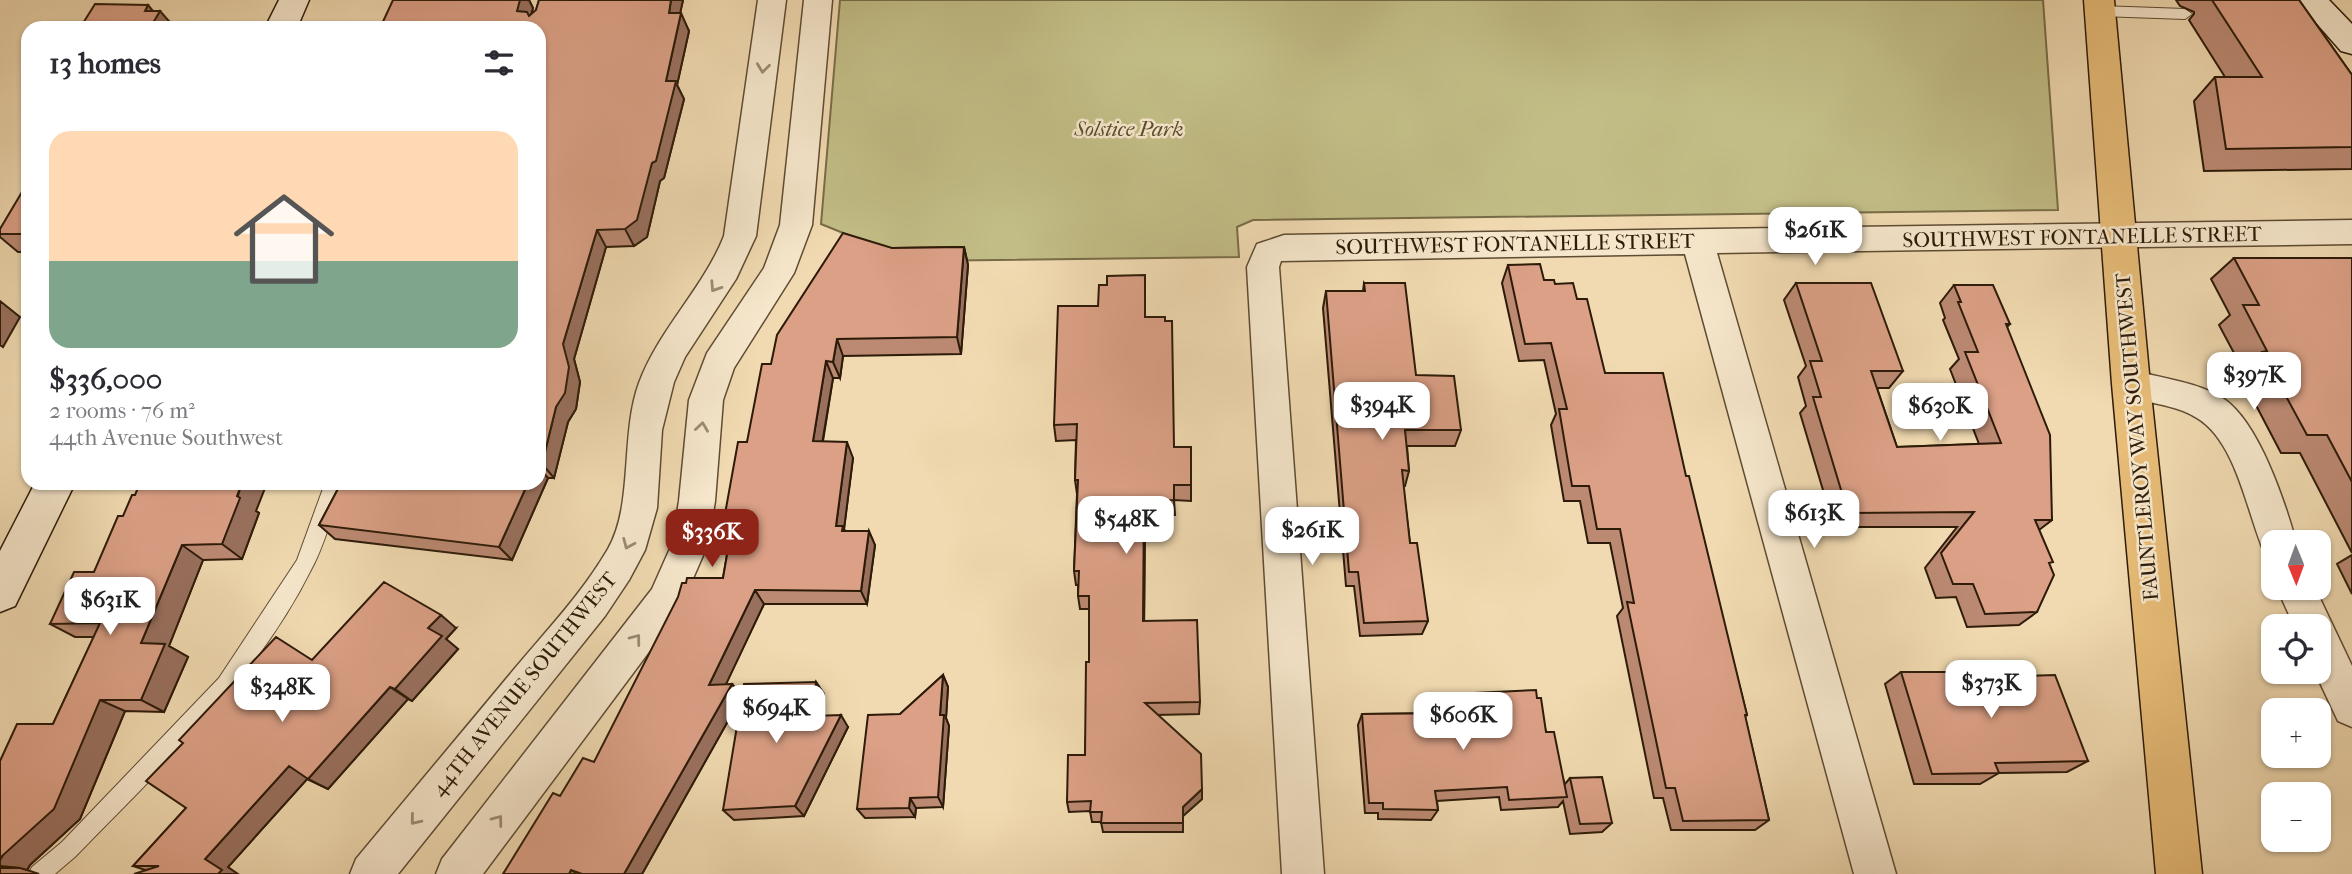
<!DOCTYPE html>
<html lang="en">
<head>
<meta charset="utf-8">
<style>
  :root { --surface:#fff; --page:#f2f2f3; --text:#2b2b33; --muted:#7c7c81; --accent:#8f2418 }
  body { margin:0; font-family:"IM FELL French Canon",serif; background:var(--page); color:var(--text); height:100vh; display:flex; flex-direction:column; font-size:26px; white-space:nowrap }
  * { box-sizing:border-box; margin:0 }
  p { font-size:23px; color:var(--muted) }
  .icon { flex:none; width:38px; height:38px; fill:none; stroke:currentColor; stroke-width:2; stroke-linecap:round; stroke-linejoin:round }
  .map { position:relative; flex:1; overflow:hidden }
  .side { position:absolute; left:21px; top:21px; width:525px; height:469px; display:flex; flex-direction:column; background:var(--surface); border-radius:21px; box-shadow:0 2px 5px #0004 }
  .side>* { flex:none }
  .needle { width:46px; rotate:179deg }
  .buttons { position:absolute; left:2261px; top:530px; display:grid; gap:14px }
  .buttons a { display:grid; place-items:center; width:70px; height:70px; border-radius:14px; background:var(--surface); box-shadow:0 2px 5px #0004; font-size:35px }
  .price { position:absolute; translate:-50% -60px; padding:0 16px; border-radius:14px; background:#fff; color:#222; font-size:23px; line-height:46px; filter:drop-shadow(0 2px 4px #0008) }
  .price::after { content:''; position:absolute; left:50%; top:42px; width:21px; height:16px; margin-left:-10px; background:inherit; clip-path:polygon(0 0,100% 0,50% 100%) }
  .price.current { background:var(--accent); color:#fff }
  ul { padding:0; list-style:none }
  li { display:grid; align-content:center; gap:14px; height:371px; padding:0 28px }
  li span { display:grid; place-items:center; height:217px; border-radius:21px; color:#555 }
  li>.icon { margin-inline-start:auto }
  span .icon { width:126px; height:126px; fill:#fffc; stroke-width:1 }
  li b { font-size:30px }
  h2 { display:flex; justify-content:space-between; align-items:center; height:84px; padding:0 28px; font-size:30px }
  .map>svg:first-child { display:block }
</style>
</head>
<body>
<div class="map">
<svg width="2352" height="874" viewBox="0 0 2352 874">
  <rect width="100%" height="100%" fill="#f1dab1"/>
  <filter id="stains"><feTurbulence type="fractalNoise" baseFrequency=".00286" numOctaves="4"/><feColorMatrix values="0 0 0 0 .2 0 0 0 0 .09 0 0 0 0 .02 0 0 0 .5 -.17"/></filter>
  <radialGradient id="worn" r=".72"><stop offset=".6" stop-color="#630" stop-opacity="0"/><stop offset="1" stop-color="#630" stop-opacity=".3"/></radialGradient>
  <path fill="#c2bd86" stroke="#786c48" stroke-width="2" d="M840,0H2043L2058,210L1253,220L1237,227L1239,257L912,261L821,224Z"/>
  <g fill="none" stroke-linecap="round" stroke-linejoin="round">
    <g stroke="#5e4b33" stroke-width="2">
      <path id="lane" d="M2100,6L2185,9L2192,14L2185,19L2100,16L2093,11Z
        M325,483H343C333,511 326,542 312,568C256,681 162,767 76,856L55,874H28L32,867L62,842L219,678L297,560Z"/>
    </g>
    <g stroke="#5e4b33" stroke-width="3">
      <path id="street" d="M758,0H786L756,236L736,279L685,357L674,382L662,430L657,508L645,550L629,580L605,616L398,874H350L356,859C409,795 463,731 516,667C548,629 583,592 608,549C634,503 620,435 639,383C659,329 703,289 724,236Z
        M804,0H832L812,225L794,273L734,368L723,400L715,501L708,544L678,613L483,874H436L442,859L652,589L672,544L679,501L689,400L707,353L764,268L780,225Z
        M2352,220V244L1717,253L1896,874H1854L1685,254L1281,261L1279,267L1324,874H1282L1247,267L1257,244L1284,235Z
        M2131,370C2160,378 2199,382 2224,399C2259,423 2285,502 2296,542H2273V557L2265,554C2247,514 2237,442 2197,418C2175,404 2144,403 2119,394L2114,384L2119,374Z
        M2277,588H2315L2352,666V727L2338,721L2315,672H2319V626H2294Z"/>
    </g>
    <g stroke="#2d1b09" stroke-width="3">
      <path id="secondary" d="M279,0H309L297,28H265Z
        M2296,0H2329L2352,24V54L2341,51Z
        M35,483H75L15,606L0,612V551Z"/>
    </g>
    <g stroke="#2d1b09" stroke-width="3">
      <path id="primary" d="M2084,0H2114L2150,384L2202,874H2156L2112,384Z"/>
    </g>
    <use href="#lane" fill="#f6e7cc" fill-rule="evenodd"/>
    <use href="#street" fill="#f6e7cc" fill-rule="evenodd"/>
    <use href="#secondary" fill="#f6e7cc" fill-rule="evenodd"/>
    <use href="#primary" fill="#e8bd78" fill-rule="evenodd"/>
  </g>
  <path fill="#bc8a73" stroke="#2d1b09" stroke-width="2" d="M393,0H529L533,8L531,15L536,10L539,0H683L680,13L689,31L677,85L684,99L664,178L660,181L647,237L634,246L606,247L574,359L580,382L576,409L568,422L554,478H548L512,560L335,539L319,525L339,487L335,483H539V28Z
    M2176,0H2299L2352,75V169L2204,171L2194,101L2215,77H2225L2189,20L2194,14V12L2180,6Z
    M28,192V252H18L0,237V229Z
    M964,247L968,265L961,354L843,356L840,378H833L823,441L853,458L844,529L845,531L875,545L867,604H764L725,685L732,684L742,696L642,874H503L560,796L594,762L723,578L732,526L725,514L771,364L892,248Z
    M2234,258H2352V553L2300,453H2281L2238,371L2242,368L2219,325L2230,315L2211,279Z
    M1508,265L1544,280L1555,284L1577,299L1605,373L1686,476L1747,715L1745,717L1769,820L1755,830H1671L1663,798H1654L1617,616L1623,608L1610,543H1588L1580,501H1564L1551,425L1556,414L1544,360L1519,361L1502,283Z
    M1364,283L1416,375L1461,430L1455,446H1407L1409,471L1405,486H1403L1410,543L1428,621L1422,634L1360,636L1354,586H1346L1323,308L1326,291H1363Z
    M1796,283L1903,371L1889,388H1877L1897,447L1979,444L1950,369L1959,359L1943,320L1945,318L1940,303L1954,285L2010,324L2007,327L2052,520L2039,530L2049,564L2037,612L2019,625L1967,627L1956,597L1936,598L1925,568L1957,527H1834L1800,413L1806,406L1798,377L1806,366L1784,300Z
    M1098,306L1145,317L1174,447L1191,485V501L1174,500L1175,515H1145L1144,621L1200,702L1199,714L1157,715L1202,789V799L1183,816V832H1103L1101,822H1092L1090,811L1069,812L1067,802L1085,755L1089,662V609H1080L1078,596V585H1076L1074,571L1077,494L1075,480L1076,440L1056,441L1054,425Z
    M135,495L256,511L259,513L242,559L203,560L169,646L188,657L164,712L125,711L80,819L30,865L27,870L39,874H0V761L53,724L94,637H75L50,624L94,572Z
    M2352,555V594L2337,564Z
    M456,628L446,639L458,649L412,701L408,699L328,789L307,779L228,867L145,870L133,866L186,808L312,660Z
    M1901,672L2019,676L2088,761L2067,772L1999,773L1980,784H1914L1885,684Z
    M943,675L948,687L946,718L949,726L943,807L916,808L915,817L865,818L857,809L900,714Z
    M816,682L824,694L822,715L848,727L804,816L734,820L723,810Z
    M1454,694L1537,698L1546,732L1565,784L1570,778L1612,823L1602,832L1570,834L1563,801L1558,807L1501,810L1499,797L1437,801L1438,810L1431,820L1378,819V813H1365L1358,725L1362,714L1449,713L1448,706Z"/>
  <path fill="#99705e" stroke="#2d1b09" stroke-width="2" d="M515,0H529L533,8L527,28L517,11Z
    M671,0H683L676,32L669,13Z
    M148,5L157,16L160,11L175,28H150L145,11Z
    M681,13L689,31L677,85L684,99L664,178L660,181L647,237L634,246L625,229L666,81Z
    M597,230L606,247L574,359L580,382L576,409L568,422L554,478L542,464L556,407L563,344Z
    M964,247L968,265L961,354L957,337Z
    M0,301L20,317L3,347L0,345Z
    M837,339L843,356L840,378L833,362Z
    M826,361L833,378L820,456L813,441Z
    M847,442L853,458L844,529L850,541L836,526Z
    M539,468L548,478L512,560L499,547L528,483H539Z
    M242,483H267L256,511L259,513L242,559L222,544Z
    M1144,501L1145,515L1144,634L1143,621Z
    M869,531L875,545L867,604L861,591Z
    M182,545L203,560L169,646L188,657L164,712L141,700V643Z
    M755,590L764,604L720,697L709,685Z
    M441,615L456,628L446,639L458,649L412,701L395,689L428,628Z
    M943,675L948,687L946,718L949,726L943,807L938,797L940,715Z
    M816,682L824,694L820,727L812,716Z
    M732,684L742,696L642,874H624Z
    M390,687L408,699L328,789L308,779Z
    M100,700L125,711L80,819L30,865L27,870L20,868L0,867V860Z
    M841,715L848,727L804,816L795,806Z
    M289,766L309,777L228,867L238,874H218L205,859Z
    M1202,789V799L1183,816V807Z
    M910,798L916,808L915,817L909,808Z
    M571,870L579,874H569Z"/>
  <path fill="#dba086" stroke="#2d1b09" stroke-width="2" d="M393,0H520L517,11L527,12L529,16L536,10L539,0H671L669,13H681L666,81H676L656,161L652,163L637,220L625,229L597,230L563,344L569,367L565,393L556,407L542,464H539V28H380Z
    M2212,0H2299L2352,75V147L2226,149L2215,77H2262Z
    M95,4L148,5L145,11H160L150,28H80Z
    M22,192H28V234H0V229Z
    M843,233L892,248L964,247L957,337L837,339L833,362L826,361L813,441L847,442L836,526H843L842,531H869L861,591L755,590L709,685L732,684L624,874H582L571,870L569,874H503L553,793L560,796L583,758L594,762L678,597L682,583H686L687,578H723L734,514H725L738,442H747L762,364H771L777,335Z
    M2234,258H2352V482L2327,435H2307L2262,352L2267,351L2243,305H2259Z
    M1540,264L1544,280H1554L1555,284L1573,283L1577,299H1587L1605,373H1663L1686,476H1689L1747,715H1745L1769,820L1683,821L1675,788H1666L1627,602L1634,603L1620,529H1597L1589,486H1572L1559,409H1567L1551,343L1525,344L1508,265Z
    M1145,275V317H1165V321H1172L1174,447H1191V485H1174V500L1144,501L1143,621L1197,620L1200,702L1145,703L1201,754L1202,789L1183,807V823H1101L1102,812H1090L1091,801L1067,802L1068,755H1085L1086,662H1089V596H1078L1079,571H1074L1078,480H1075L1077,424L1054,425L1058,306H1098L1099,285H1107V276Z
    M1364,283H1405L1416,375L1454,376L1461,430H1405L1409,471L1402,470L1410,543H1417L1428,621L1364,623L1358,572H1349L1326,291H1365Z
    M1796,283H1871L1903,371H1871L1897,447L2001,443L1965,352H1978L1958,302H1961L1954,285H1993L2010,324H2006L2050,435L2052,520H2035L2053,562L2049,563L2054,575L2037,612L1985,614L1973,584H1953L1941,553L1974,512L1848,513L1813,397H1821L1810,361H1822Z
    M140,483H242L237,496L240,498L222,544L182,545L141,643L165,644L141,700H100L54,809L2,856L0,860V761L17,724H53L100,623L50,624L74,572H94L118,516H123L132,495H135Z
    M341,483H528L499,547L319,525Z
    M384,582L441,615L428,628L442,636L395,689L390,687L308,779L289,766L205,859L222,870L218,874H134L159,866H133L186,808L146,781L183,743L179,740L276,637L312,660Z
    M1901,672H2017L2019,676L2055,675L2088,761L1995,763L1999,773L1932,774Z
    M943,675L940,715H944L938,797L910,798L909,808L857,809L868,715L900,714Z
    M816,682L812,716L841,715L795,806L723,810L744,684Z
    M1536,690L1537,698H1541L1546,732H1554L1567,797L1509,800L1507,787L1435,791L1438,810L1383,809V803H1369L1362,714L1458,713L1454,694Z
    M1602,777L1612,823L1580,824L1570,778Z
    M0,866L20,868H0Z"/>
  <defs><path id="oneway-chevron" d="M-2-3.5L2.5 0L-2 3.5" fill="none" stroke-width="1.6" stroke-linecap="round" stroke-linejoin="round" transform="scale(1.75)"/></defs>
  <g stroke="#9c8b74">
    <use href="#oneway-chevron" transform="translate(763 68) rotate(97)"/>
    <use href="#oneway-chevron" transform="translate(715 287) rotate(123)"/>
    <use href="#oneway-chevron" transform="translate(702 427) rotate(-82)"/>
    <use href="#oneway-chevron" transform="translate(628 544) rotate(113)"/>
    <use href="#oneway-chevron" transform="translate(636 639) rotate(-53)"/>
    <use href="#oneway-chevron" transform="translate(415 820) rotate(129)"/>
    <use href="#oneway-chevron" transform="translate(498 820) rotate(-53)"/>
  </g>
  <g text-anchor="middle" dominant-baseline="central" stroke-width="5" stroke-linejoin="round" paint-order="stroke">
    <g font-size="21" font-style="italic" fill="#5a4c2e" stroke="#f6e7cc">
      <text x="1129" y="129">Solstice Park</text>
    </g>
    <g font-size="21" fill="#2d1b09" stroke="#f6e7cc">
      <text transform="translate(2082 237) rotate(-1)">SOUTHWEST FONTANELLE STREET</text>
      <text transform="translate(1515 244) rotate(-1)">SOUTHWEST FONTANELLE STREET</text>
      <text transform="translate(2137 437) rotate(-95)">FAUNTLEROY WAY SOUTHWEST</text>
      <text transform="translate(524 684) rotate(-51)">44TH AVENUE SOUTHWEST</text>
    </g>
  </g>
  <rect width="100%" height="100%" filter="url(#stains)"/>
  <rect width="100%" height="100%" fill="url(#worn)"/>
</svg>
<div class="buttons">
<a><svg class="needle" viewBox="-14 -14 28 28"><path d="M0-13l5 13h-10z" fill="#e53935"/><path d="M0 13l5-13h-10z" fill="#7c7c81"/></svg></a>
<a><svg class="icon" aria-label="locate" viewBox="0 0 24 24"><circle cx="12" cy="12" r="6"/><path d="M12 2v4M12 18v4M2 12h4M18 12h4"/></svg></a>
<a>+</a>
<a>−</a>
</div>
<b class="price" style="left:1815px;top:267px">$261K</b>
<b class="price" style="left:2254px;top:412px">$397K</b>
<b class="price" style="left:1382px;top:442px">$394K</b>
<b class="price" style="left:1940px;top:443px">$630K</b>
<b class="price" style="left:1814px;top:550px">$613K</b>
<b class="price" style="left:1126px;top:556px">$548K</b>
<b class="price" style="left:1312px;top:567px">$261K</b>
<b class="price current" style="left:712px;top:569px">$336K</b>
<b class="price" style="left:110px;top:637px">$631K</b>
<b class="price" style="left:1991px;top:720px">$373K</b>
<b class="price" style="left:282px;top:724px">$348K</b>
<b class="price" style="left:776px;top:745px">$694K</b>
<b class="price" style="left:1463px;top:752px">$606K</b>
<section class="side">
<h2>13 homes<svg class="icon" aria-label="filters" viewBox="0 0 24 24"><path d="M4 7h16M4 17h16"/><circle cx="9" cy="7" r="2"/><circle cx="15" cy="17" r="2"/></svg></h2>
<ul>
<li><span style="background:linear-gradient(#ffd9b3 60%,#7fa58c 0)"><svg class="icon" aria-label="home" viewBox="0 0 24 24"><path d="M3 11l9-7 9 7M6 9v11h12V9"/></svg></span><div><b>$336,000</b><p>2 rooms · 76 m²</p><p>44th Avenue Southwest</p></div></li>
</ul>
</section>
</div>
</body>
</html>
